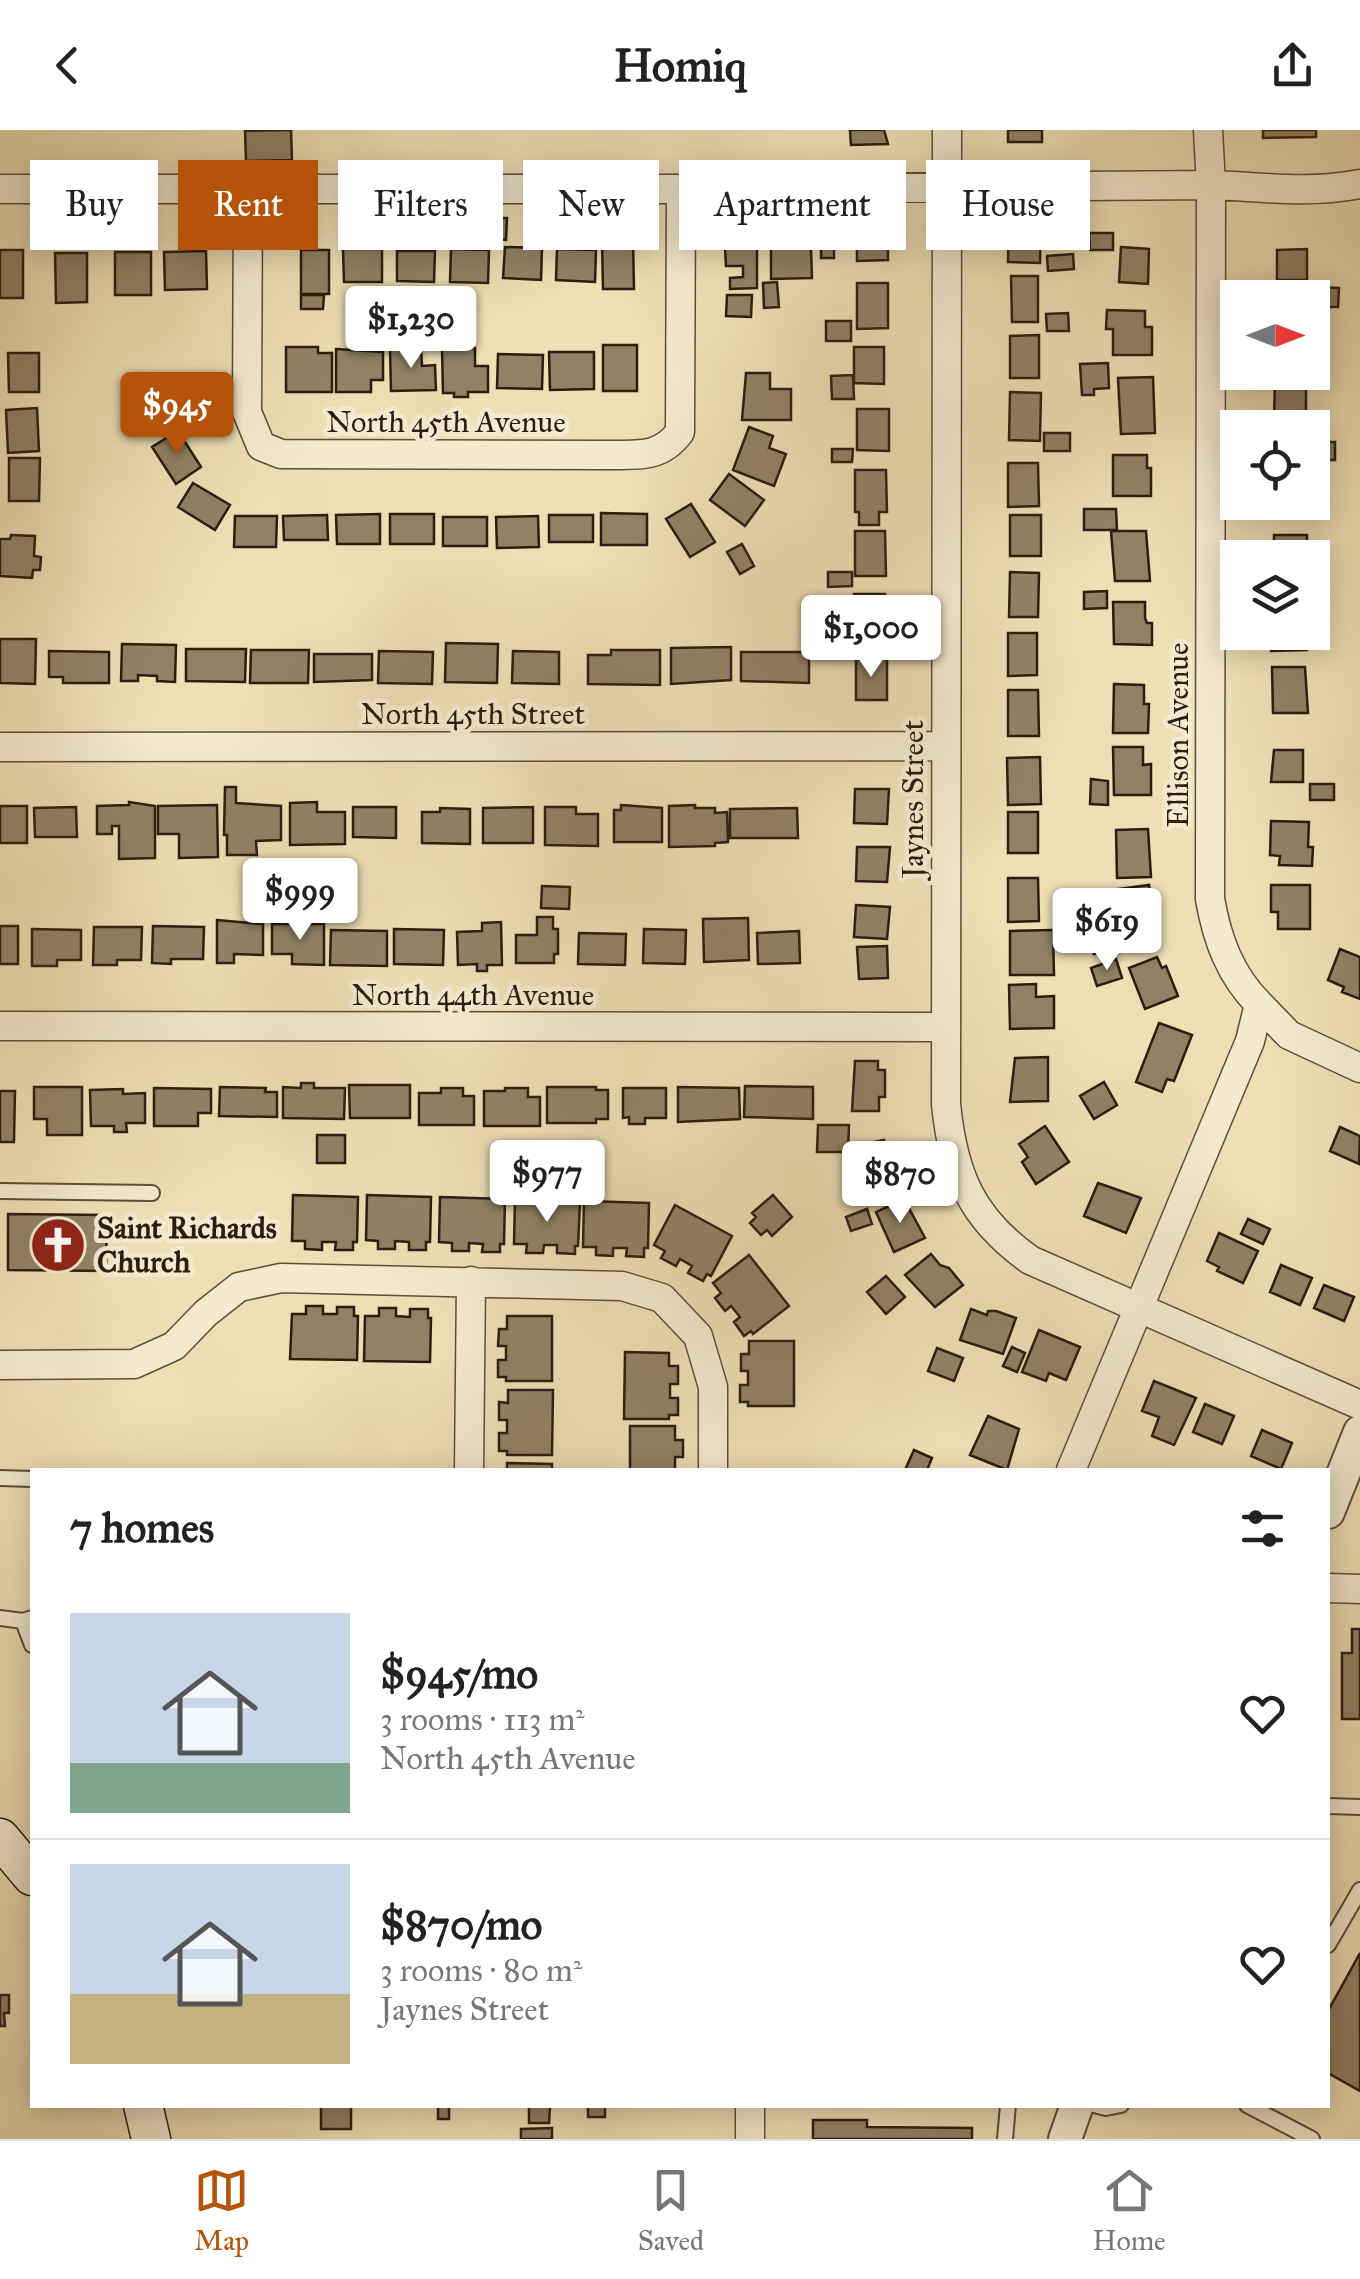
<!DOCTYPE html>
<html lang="en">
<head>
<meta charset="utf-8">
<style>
  :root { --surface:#fff; --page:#f6f6f6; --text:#222; --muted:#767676; --line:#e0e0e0; --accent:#b45309 }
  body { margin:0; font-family:"IM FELL Great Primer",serif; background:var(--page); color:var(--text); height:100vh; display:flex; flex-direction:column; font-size:38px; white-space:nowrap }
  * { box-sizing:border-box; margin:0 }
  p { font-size:32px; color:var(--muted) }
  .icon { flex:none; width:55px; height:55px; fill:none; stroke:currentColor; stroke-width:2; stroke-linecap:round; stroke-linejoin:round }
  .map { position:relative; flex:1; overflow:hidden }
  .side { position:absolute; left:30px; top:1338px; width:1300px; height:640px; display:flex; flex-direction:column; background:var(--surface); border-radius:0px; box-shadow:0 5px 25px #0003 }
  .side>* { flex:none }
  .hud { position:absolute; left:30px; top:30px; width:1300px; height:90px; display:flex; gap:20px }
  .needle { width:65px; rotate:90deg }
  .buttons { position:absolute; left:1220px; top:150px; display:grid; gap:20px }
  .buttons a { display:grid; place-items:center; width:110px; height:110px; border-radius:0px; background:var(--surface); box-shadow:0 5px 25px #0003; font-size:50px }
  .price { position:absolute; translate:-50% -85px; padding:0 22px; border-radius:10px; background:#fff; color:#222; font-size:32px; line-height:65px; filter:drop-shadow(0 2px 5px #0008) }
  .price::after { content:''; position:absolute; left:50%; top:60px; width:30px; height:22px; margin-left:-15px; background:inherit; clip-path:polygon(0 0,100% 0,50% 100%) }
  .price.selected { background:var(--accent); color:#fff }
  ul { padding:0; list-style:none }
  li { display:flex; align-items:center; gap:30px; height:250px; padding:0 40px }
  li+li { border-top:2px solid var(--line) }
  li span { display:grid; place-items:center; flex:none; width:280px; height:200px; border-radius:0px; color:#555 }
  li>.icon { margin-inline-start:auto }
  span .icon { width:120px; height:120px; fill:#fffc; stroke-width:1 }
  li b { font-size:42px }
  h2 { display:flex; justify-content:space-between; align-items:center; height:120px; padding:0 40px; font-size:42px }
  .chip { padding:0 35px; border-radius:0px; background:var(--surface); box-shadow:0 5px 25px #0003; font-size:35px; line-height:90px }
  .chip.selected { background:var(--accent); color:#fff }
  header { display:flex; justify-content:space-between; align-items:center; height:130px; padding:0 40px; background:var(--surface); font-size:45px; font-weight:700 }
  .dock { display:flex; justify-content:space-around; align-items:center; height:140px; border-top:2px solid var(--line); background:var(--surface); font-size:28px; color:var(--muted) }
  .dock a { display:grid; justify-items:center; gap:5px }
  .dock .selected { color:var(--accent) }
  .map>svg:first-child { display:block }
</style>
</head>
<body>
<header><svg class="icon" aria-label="back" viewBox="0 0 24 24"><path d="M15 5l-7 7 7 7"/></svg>Homiq<svg class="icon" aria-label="share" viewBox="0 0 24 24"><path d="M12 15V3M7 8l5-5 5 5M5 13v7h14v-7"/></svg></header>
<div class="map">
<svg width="1360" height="2009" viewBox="0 0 1360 2009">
  <rect width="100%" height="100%" fill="#eedfb5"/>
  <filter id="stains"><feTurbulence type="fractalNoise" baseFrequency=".002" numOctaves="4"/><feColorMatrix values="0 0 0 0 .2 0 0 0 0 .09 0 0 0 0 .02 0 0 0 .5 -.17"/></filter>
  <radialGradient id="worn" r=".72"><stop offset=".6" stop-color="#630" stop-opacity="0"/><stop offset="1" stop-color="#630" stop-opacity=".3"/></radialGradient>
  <path fill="#918266" stroke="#2c1d10" stroke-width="2.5" d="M291,0L292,30L246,31L245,1Z
    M850,0H884L888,14L851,15Z
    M1008,0H1042V12H1008Z
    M1263,0H1316V7L1263,8Z
    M1009,85H1041L1040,133L1008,132Z
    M493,88H507L506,110L493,109Z
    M857,89H888V130L857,131Z
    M1089,103H1113V120H1090Z
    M633,109L634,159H603L602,110Z
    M821,110H834V128H821Z
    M505,117L542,118L541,150L503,148Z
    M725,117H757V158L730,159V148L743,147V136H726Z
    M1121,117L1149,119L1148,154L1119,152Z
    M771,118H811L812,148L771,149Z
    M343,119H382V152H344Z
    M451,119L489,120L488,153L450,152Z
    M557,119L596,120L595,152L556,150Z
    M1307,119V150H1277V120Z
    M0,120H23V168H0Z
    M301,120H329V164H301Z
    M206,121L207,159L165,160L164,122Z
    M397,121H435L434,152L397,151Z
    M115,122H151V165H115Z
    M55,123H87V172L56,173Z
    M1073,124L1074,139L1048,141L1047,126Z
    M1011,146H1038V192H1012Z
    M777,152L779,177L764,178L763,153Z
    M857,153H888V198L857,199Z
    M1314,157L1339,158L1338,177H1314Z
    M301,165H324L323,179H301Z
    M727,165H752L751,187L726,186Z
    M1107,180L1145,181V197H1152V225H1113V199H1106Z
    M1068,183L1069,201H1047L1046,184Z
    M826,191H851V211H826Z
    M1039,205V248H1010V206Z
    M603,215H637V261H603Z
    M286,217H318V223H332V262H286Z
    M421,217L422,236L435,235L436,260L391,261L390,218Z
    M854,217H884V254L854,253Z
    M442,218H475V236H488V262H468V267H454V263H443Z
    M336,219L383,222V250H371V262H336Z
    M549,222H594V259L550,260Z
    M8,223H39V262H9Z
    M498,224L543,225L542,259L497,258Z
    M1108,233L1109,258L1094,259V265H1082L1080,234Z
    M746,243H770V259H791V290H742Z
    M853,245L854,269H832L831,246Z
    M1153,247L1155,303L1121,304L1118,248Z
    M144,248H173L174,294L145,295Z
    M1275,253L1306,254V288H1274Z
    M1010,262L1041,263L1040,311L1009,310Z
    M37,278L39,321L8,323L6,280Z
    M857,279H889V321L857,320Z
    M749,297L773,306L769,318L786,324L774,356L733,340Z
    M178,301L201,337L176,354L152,317Z
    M1044,303H1070V321H1044Z
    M1312,312H1335V330H1312Z
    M832,319H853L852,332H832Z
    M1113,325H1147V338H1151V366H1113Z
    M9,328H40L39,371H9Z
    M1008,333H1038L1039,376L1008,377Z
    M855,340H886L887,382H879V395H859V382H855Z
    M729,344L764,370L745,396L710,370Z
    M193,353L230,375L215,400L178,377Z
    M691,374L715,412L690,427L666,389Z
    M1084,379H1116L1117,400H1084Z
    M601,383L647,384V415H601Z
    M380,384V414H337L336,385Z
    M390,384H434V414H390Z
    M327,385L328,410H284L283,386Z
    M549,385H593V412H549Z
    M1010,385H1041V426H1010Z
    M235,386H277L276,417H234Z
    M538,386L539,417L497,418L496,387Z
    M443,387H487V416H443Z
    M855,401H885L886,446H855Z
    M1111,401H1146L1150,451H1115Z
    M11,405L35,406L34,426L41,427L40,440H33L32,448L0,446V409H10Z
    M1274,405H1307V428H1274Z
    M742,414L754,436L740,444L727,422Z
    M828,442H852V456L828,457Z
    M1010,442L1039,443L1038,487H1009Z
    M1107,461V478L1084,479V462Z
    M854,464H885V512H855Z
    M1113,472H1145V488L1147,493H1152V515L1114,514Z
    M1271,502H1307V520L1271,521Z
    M1008,503H1037V545L1008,546Z
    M0,509H36L35,554L0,553Z
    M446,513L498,514L497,553L445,552Z
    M122,514L176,515L175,552L157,551V546L138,545V551H121Z
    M731,517V550L671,554V518Z
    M186,519H246L245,552L186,551Z
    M251,520H309L308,553H250Z
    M611,520H660V555L588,554V525H611Z
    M49,521L109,522V553H63V547H49Z
    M379,521L433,522L432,554L378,553Z
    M513,521L559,522V554L512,553Z
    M741,522H809V553L741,551Z
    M314,524H372V550L314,552Z
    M856,529H887V570H856Z
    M1272,537H1305L1308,583H1273Z
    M1114,554L1144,555V574H1149L1148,603H1113Z
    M1008,560H1038L1039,606H1008Z
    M1113,617H1143V635L1151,634V665H1114Z
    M1274,620H1303V652H1271Z
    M1040,627L1041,674L1008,675L1007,628Z
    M1091,649L1108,651V675L1090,674Z
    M1310,654H1334V670H1310Z
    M225,657H236V673L281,676V710L256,711L257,725H227V705H224Z
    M855,659H889L887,694L854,693Z
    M129,672L155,676V728L119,729V696H112V704H97V676L129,675Z
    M317,672V682H345V714L290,715V673Z
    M217,675L218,727L179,728V704H158V676Z
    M621,675L662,678V712H614V680H621Z
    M695,675V678H715V683L727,682L728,712L715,713V716L669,717V676Z
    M0,676H27V713H0Z
    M76,677L77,707H35L34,678Z
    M353,677H396V708L353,707Z
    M533,677V713H483V678Z
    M545,677H576V684H598V716L545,715Z
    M440,678L470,679V714L422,713V682H440Z
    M797,678L798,708H730V679Z
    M1008,682H1038V723H1008Z
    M1271,691L1309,692L1308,717H1313L1312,736L1279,735L1280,726L1270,725Z
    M1148,699L1151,747L1117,748L1116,700Z
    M857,717H890L887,752L856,751Z
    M1008,748H1038L1039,791L1008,792Z
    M1149,755L1155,802L1124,806L1118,759Z
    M1271,755H1310V799H1278V782H1271Z
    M542,756L570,757L569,779L541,778Z
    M856,775L890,777L887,809L854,807Z
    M537,787H553V799H558V824H554V833H516V805H537Z
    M748,788L749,830L704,832L703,789Z
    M217,790L263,794V825L234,824V833H217Z
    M501,792L502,835H487V841H477V834L458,835L457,802L482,801V793Z
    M272,794H324V835L292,834V824H272Z
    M0,796H18V834H0Z
    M153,796L204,797L203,829H171V834L152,833Z
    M94,797H142L141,830H117V835H93Z
    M32,799L81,800V830H57V836H32Z
    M394,799L444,800L443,835L394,834Z
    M644,799L686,800L685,834L643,833Z
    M331,800L387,801V836L330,835Z
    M1053,800L1054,845H1010V801Z
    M799,801L800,833L758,834L757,803Z
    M1116,802L1118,820L1094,824L1091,806Z
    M579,803L626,804L625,835L578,834Z
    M887,816L888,848L859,849L857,817Z
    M1340,819L1360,827V869L1342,862L1344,857L1328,850Z
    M1157,827L1162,838L1166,836L1178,866L1145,879L1129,838Z
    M1116,829L1122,848L1097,856L1091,838Z
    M1036,854V867L1054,866V898L1010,899L1009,855Z
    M1159,893L1192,905L1174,951L1167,949L1162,962L1136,952Z
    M1048,927V971L1010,972L1015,928Z
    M855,931H878V940H885V967H879V981H852Z
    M1104,952L1117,975L1094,989L1080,966Z
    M301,953H314V958H345L344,989L283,988V957L301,958Z
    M349,955H410V988H350Z
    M745,956L813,957V989L744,987Z
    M34,957H82V1005H47V989H34Z
    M220,957L266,958L265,962H277V987L219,986Z
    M547,957H596V960H608V989H596V993H547Z
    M678,957L739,958L740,989L678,992Z
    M154,958L211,959V983H198V996H154Z
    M441,958H463V966H474V995H419V963H441Z
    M505,958H528V967H540V996H484V961H505Z
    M623,958H666V988H645V994H629V987L623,988Z
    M123,959V964L145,963V993H126L127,1002H114V996H91L90,960Z
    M0,961H15L14,1012H0Z
    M818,995H849L848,1022H817Z
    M1045,996L1069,1032L1036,1054L1022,1032L1028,1027L1019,1014Z
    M1340,997L1360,1006L1359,1034L1330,1021Z
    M317,1005H345V1033H317Z
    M884,1010L888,1027L893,1026L898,1052L864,1060L854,1016Z
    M1098,1053L1141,1068L1126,1103L1084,1086Z
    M293,1065L358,1067L357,1112H353V1120H335L336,1112H322V1120L305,1119V1111H292Z
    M367,1065L431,1067L430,1112H426V1120H409V1112L395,1111V1119H378V1111L366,1110Z
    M773,1065L792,1087L772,1106L767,1100L761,1105L750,1093L756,1087L752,1083Z
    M440,1067L505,1069L504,1114H500V1122H482L483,1114L469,1113V1121H452V1113L439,1112Z
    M515,1069L580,1071L578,1116H575V1124L557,1123V1115H544L543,1123H526L527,1114H514Z
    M904,1069L925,1108L894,1122L876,1082Z
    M584,1071L649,1073L648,1118H644V1127L626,1126L627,1118H613V1126L596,1125V1117H583Z
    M675,1075L732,1106L711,1146L707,1144L703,1151L688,1143L692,1136L680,1129L676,1136L661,1128L665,1121L654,1115Z
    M867,1079L872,1094L851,1101L846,1087Z
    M8,1084L107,1085L106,1141L8,1140Z
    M1248,1089L1270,1099L1263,1114L1241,1104Z
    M1219,1103L1258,1121L1243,1153L1217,1141L1219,1137L1207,1131Z
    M931,1124L940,1135L949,1138L963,1155L935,1177L905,1145Z
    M749,1125L789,1176L753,1204L751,1201L744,1206L734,1192L740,1187L731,1176L725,1181L715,1168L721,1163L713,1153Z
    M1281,1135L1312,1148L1300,1175L1270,1162Z
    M886,1146L905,1167L886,1184L867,1162Z
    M1324,1155L1354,1167L1344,1191L1314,1178Z
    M306,1176H323V1184H337V1177H354V1186H358L357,1230L290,1229L292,1184H306Z
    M379,1178H396V1186L410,1187V1179H428V1188H431L430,1232L364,1231L365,1186H379Z
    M971,1179L987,1185L988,1181H996L1016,1188L1003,1224L960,1210Z
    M507,1186H552V1251H506V1247H498V1230H506V1216H498L499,1199H507Z
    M1039,1200L1080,1217L1066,1250L1049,1243L1046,1251L1022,1242Z
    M749,1211H794V1276H748V1272H740V1255H748V1241H741V1224H749Z
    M1012,1217L1025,1223L1017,1242L1003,1236Z
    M937,1218L963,1228L954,1251L928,1241Z
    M625,1222L669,1223V1236H678V1254H670V1268H678V1285H669V1289H624Z
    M1154,1251L1196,1268L1174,1315L1152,1306L1159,1287L1142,1281Z
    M508,1260H553L552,1325H507V1321H499V1303H507V1290H499V1272L508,1273Z
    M1205,1274L1234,1286L1222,1314L1193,1302Z
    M988,1286L1019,1299L1007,1340L970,1325Z
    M630,1296H675V1310H683V1327H675V1340H630Z
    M1262,1300L1292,1313L1281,1339L1251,1326Z
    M914,1320L932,1328L927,1340H905Z
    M507,1333L552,1334V1340H507Z
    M1352,1499H1360V1589H1342V1523H1352Z
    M1360,1823V1961L1328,1943V1881Z
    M0,1865H9V1883H4L5,1896H0Z
    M321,1975H351V1999H321Z
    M438,1975H449V1989H438Z
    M588,1975H605V1987H588Z
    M529,1976L550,1977L549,1993H529Z
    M813,1990H867V1997L972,1998V2009H813Z
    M552,1998V2009H521V1999Z"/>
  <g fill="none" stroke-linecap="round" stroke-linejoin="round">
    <g stroke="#5c4e39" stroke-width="18">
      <path id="service" d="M0,1061L152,1063
        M0,1348L32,1349
        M0,1488L23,1491
        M32,1488L23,1491L32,1515
        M1328,1676L1360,1677
        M1328,1815L1360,1760
        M1094,1975L1106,1978L1121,1975
        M1247,1975L1312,2009
        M1005,2009L1008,1975"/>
    </g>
    <g stroke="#5c4e39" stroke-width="31">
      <path id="minor" d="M947,0L946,974C953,1044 971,1088 1030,1130L1360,1275
        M248,58L247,282L261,316L281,324L604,325C636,324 659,330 680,302L681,59
        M0,59H681L1211,55C1265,57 1306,64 1360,54
        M0,617L946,616
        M1259,874L1289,905L1360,938
        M0,896L945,897
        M0,1235L134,1234L174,1216L206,1183L239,1157L281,1148L622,1156L662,1168L698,1206L713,1257V1340
        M469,1340L471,1151
        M1071,1340L1250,911L1259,874C1230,845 1217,809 1210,769L1211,55L1208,0
        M1328,1458L1360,1459
        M750,1975V2009"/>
    </g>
    <g stroke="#5c4e39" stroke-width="36">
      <path id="tertiary" d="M1328,1382L1360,1302
        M1065,2009L1077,1975"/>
    </g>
    <g stroke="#2c1d10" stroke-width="41">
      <path id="secondary" d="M0,1708L32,1746
        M143,1975L151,2009"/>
    </g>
    <use href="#service" stroke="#f4eacf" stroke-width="14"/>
    <use href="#minor" stroke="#f4eacf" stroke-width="28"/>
    <use href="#tertiary" stroke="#f4eacf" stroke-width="32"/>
    <use href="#secondary" stroke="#f4eacf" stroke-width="38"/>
  </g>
  <defs>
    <g id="church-disc" transform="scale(2.875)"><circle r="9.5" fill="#8f2418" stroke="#f4eacf"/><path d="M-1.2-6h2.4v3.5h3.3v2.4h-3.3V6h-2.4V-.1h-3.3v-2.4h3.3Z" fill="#fff"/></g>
  </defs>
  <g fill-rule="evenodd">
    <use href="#church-disc" x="58" y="1115"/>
  </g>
  <g text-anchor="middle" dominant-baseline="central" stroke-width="9" stroke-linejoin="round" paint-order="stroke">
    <g font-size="30" fill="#2c1d10" stroke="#f4eacf">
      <text x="446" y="292">North 45th Avenue</text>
      <text x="473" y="584">North 45th Street</text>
      <text transform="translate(1178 605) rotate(-90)">Ellison Avenue</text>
      <text transform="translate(913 669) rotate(-90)">Jaynes Street</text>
      <text x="473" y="865">North 44th Avenue</text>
    </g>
    <g font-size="30" font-weight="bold" fill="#2c1d10" stroke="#f4eacf" text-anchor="start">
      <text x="97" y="1098">Saint Richards<tspan x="97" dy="34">Church</tspan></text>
    </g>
  </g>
  <rect width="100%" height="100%" filter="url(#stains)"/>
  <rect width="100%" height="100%" fill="url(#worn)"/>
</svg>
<div class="buttons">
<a><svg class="needle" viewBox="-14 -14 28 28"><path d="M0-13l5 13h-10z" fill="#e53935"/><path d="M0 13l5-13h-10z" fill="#767676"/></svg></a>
<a><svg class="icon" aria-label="locate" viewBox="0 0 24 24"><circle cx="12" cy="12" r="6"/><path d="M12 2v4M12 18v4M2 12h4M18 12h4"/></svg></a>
<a><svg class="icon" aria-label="layers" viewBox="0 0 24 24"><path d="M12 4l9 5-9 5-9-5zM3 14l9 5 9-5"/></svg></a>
</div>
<b class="price" style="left:411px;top:241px">$1,230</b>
<b class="price selected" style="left:177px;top:327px">$945</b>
<b class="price" style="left:871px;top:550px">$1,000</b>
<b class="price" style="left:300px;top:813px">$999</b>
<b class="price" style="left:1107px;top:843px">$619</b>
<b class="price" style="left:547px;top:1095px">$977</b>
<b class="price" style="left:900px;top:1096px">$870</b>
<div class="hud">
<a class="chip">Buy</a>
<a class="chip selected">Rent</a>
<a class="chip">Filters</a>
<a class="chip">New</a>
<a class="chip">Apartment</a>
<a class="chip">House</a>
</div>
<section class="side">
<h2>7 homes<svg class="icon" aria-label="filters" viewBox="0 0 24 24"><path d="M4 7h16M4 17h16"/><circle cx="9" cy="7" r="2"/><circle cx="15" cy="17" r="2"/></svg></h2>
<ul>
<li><span style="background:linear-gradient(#c9d6e8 75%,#7fa58c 0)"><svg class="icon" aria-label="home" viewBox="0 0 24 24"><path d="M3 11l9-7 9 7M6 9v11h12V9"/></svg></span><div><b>$945/mo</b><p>3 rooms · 113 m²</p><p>North 45th Avenue</p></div><svg class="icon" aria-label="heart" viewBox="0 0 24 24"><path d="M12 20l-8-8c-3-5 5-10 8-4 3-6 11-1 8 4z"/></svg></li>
<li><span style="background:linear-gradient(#c9d6e8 65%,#c2b280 0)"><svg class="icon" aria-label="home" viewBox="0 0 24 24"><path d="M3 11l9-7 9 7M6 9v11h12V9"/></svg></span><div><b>$870/mo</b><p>3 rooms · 80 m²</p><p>Jaynes Street</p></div><svg class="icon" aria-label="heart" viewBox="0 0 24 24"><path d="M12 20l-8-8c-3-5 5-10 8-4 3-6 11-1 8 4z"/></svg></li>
</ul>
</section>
</div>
<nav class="dock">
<a class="selected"><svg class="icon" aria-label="map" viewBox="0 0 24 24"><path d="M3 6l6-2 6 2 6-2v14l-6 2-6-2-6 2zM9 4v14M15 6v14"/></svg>Map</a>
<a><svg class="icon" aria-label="saved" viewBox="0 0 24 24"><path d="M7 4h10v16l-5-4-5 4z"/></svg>Saved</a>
<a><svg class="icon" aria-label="home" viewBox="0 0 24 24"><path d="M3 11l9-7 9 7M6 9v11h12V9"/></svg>Home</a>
</nav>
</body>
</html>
